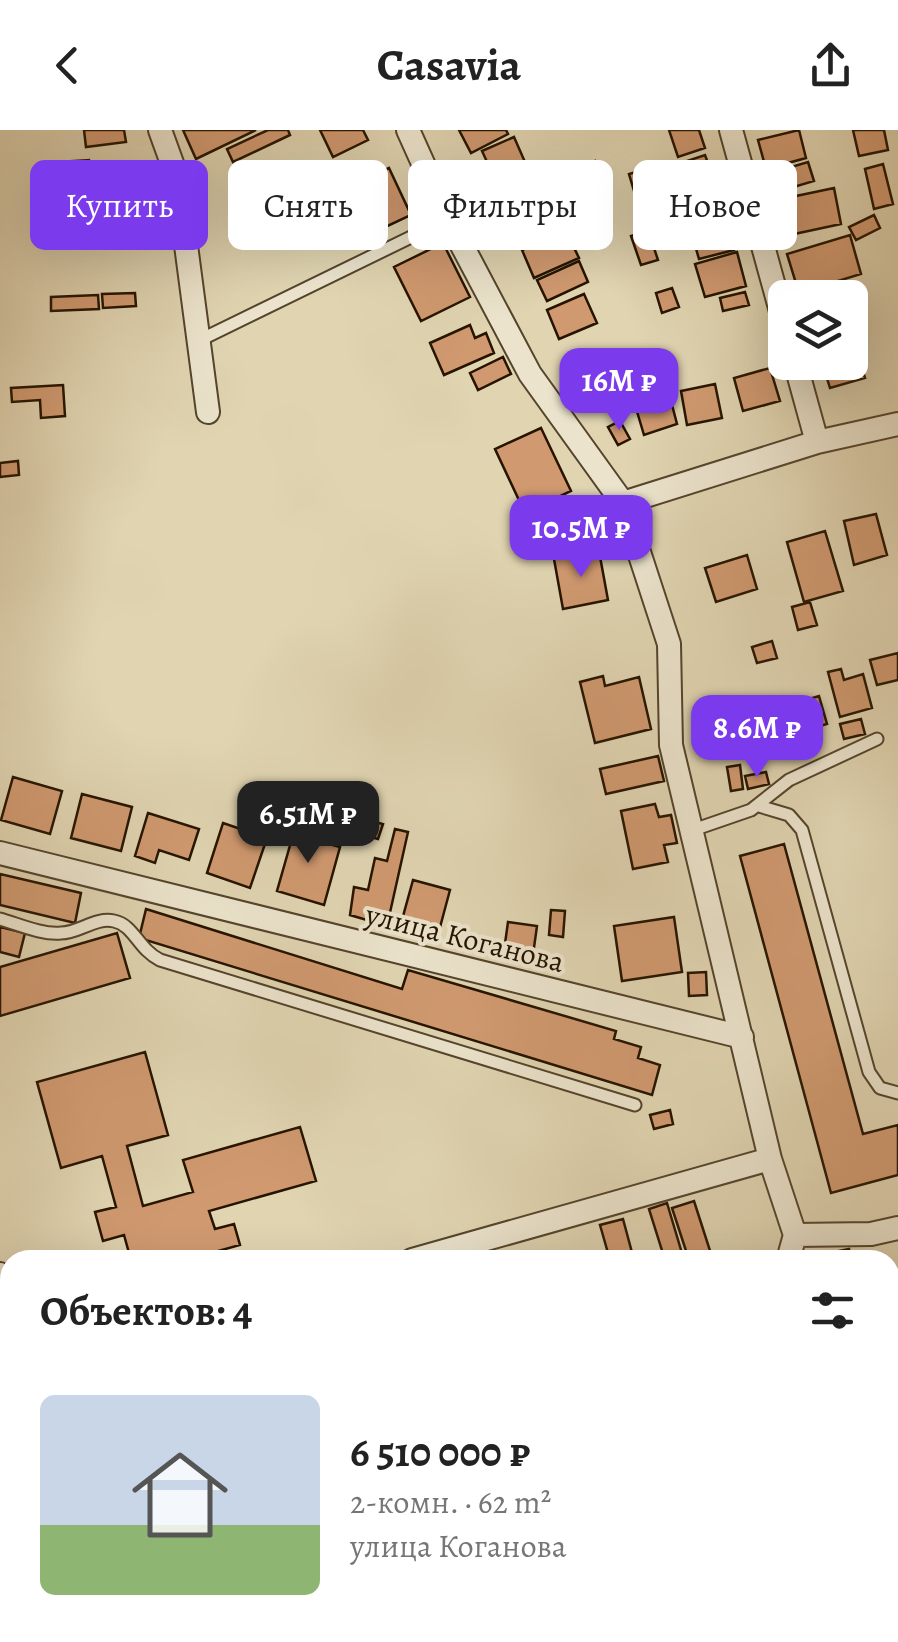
<!DOCTYPE html>
<html lang="ru">
<head>
<meta charset="utf-8">
<style>
  :root { --surface:#fff; --page:#f2f2f2; --text:#222; --muted:#767676; --line:#e0e0e0; --accent:#7c3aed }
  body { margin:0; font-family:Alegreya,serif; background:var(--page); color:var(--text); height:100vh; display:flex; flex-direction:column; font-size:38px; white-space:nowrap }
  * { box-sizing:border-box; margin:0 }
  p { font-size:32px; color:var(--muted) }
  .icon { flex:none; width:55px; height:55px; fill:none; stroke:currentColor; stroke-width:2; stroke-linecap:round; stroke-linejoin:round }
  .map { position:relative; flex:1; overflow:hidden }
  .side { position:absolute; left:0px; top:1120px; width:900px; height:392px; display:flex; flex-direction:column; background:var(--surface); border-radius:30px 30px 0 0; box-shadow:0 10px 40px #0002 }
  .side>* { flex:none }
  .banner { position:absolute; left:30px; top:30px; width:840px; height:90px; display:flex; gap:20px }
  .tools { position:absolute; left:768px; top:150px; display:grid; gap:20px }
  .tools a { display:grid; place-items:center; width:100px; height:100px; border-radius:15px; background:var(--surface); box-shadow:0 10px 40px #0002; font-size:50px }
  .price { position:absolute; translate:-50% -85px; padding:0 22px; border-radius:20px; background:var(--accent); color:#fff; font-size:32px; line-height:65px; filter:drop-shadow(0 2px 5px #0008) }
  .price::after { content:''; position:absolute; left:50%; top:60px; width:30px; height:22px; margin-left:-15px; background:inherit; clip-path:polygon(0 0,100% 0,50% 100%) }
  .price.active { background:#222; color:#fff }
  ul { padding:0; list-style:none }
  li { display:flex; align-items:center; gap:30px; height:250px; padding:0 40px }
  li+li { border-top:2px solid var(--line) }
  li span { display:grid; place-items:center; flex:none; width:280px; height:200px; border-radius:15px; color:#555 }
  li>.icon { margin-inline-start:auto }
  span .icon { width:120px; height:120px; fill:#fffc; stroke-width:1 }
  li b { font-size:42px }
  h2 { display:flex; justify-content:space-between; align-items:center; height:120px; padding:0 40px; font-size:42px }
  .chip { padding:0 35px; border-radius:15px; background:var(--surface); box-shadow:0 10px 40px #0002; font-size:35px; line-height:90px }
  .chip.active { background:var(--accent); color:#fff }
  header { display:flex; justify-content:space-between; align-items:center; height:130px; padding:0 40px; background:var(--surface); font-size:45px; font-weight:700 }
  .map>svg:first-child { display:block }
</style>
</head>
<body>
<header><svg class="icon" aria-label="back" viewBox="0 0 24 24"><path d="M15 5l-7 7 7 7"/></svg>Casavia<svg class="icon" aria-label="share" viewBox="0 0 24 24"><path d="M12 15V3M7 8l5-5 5 5M5 13v7h14v-7"/></svg></header>
<div class="map">
<svg width="898" height="1512" viewBox="0 0 898 1512">
  <rect width="100%" height="100%" fill="#e0d4b1"/>
  <filter id="stains"><feTurbulence type="fractalNoise" baseFrequency=".002" numOctaves="4"/><feColorMatrix values="0 0 0 0 .2 0 0 0 0 .09 0 0 0 0 .02 0 0 0 .5 -.17"/></filter>
  <radialGradient id="worn" r=".72"><stop offset=".6" stop-color="#630" stop-opacity="0"/><stop offset="1" stop-color="#630" stop-opacity=".3"/></radialGradient>
  <path fill="#d09970" stroke="#261400" stroke-width="2.5" d="M84,0H124L126,12L86,17Z
    M183,0H256L196,29Z
    M268,0H288L290,5L233,32L227,19Z
    M320,0H363L368,10L333,27Z
    M459,0H506L508,4L471,23Z
    M669,0H699L705,18L678,27Z
    M799,0L806,28L766,39L758,10Z
    M853,0H884L888,20L859,26Z
    M514,7L532,48L501,62L482,21Z
    M705,25L713,47L685,56L678,34Z
    M89,30L90,40L43,43V33Z
    M595,31L609,60L592,68L579,39Z
    M808,32L814,51L777,62L771,43Z
    M883,34L893,74L874,79L865,39Z
    M655,36L660,53L634,61L629,44Z
    M389,38L411,85L362,108L340,60Z
    M716,55L720,70L694,77L690,62Z
    M834,58L841,94L785,106L777,70Z
    M548,63L562,93L522,112L508,82Z
    M874,85L880,98L856,110L849,97Z
    M728,96L734,120L699,129L692,105Z
    M648,100L658,130L641,135L631,106Z
    M566,101L579,128L534,148L522,120Z
    M850,105L861,144L799,163L787,124Z
    M443,113L470,167L421,191L394,137Z
    M737,122L746,156L705,167L695,134Z
    M579,131L588,152L547,171L537,150Z
    M672,158L679,177L662,183L656,163Z
    M745,162L749,175L723,181L720,168Z
    M135,163L136,176L103,178L102,164Z
    M584,164L597,193L559,209L547,180Z
    M98,165L99,179L51,181V167Z
    M470,195L475,208L486,203L494,223L444,245L430,213Z
    M856,217L865,248L830,258L822,232H850V219Z
    M503,227L511,244L478,260L470,243Z
    M662,237L677,294L644,305L627,248Z
    M770,238L780,271L743,281L734,248Z
    M715,254L722,288L687,295L681,261Z
    M63,255L65,286L41,288L40,270L12,272L11,258Z
    M620,291L630,309L618,315L608,297Z
    M541,298L571,361L525,383L495,319Z
    M18,331L19,345L0,347V333Z
    M876,384L887,425L854,435L844,391Z
    M825,401L843,461L804,472L787,412Z
    M599,421L608,470L563,479L554,429Z
    M747,425L757,459L716,472L705,438Z
    M810,472L817,495L798,500L792,477Z
    M772,511L777,528L757,533L752,517Z
    M898,523V550L877,555L870,530Z
    M841,539L844,550L863,544L872,578L840,587L828,542Z
    M603,546L605,556L639,547L651,599L595,613L580,552Z
    M819,566L827,594L787,606L784,598L768,603L763,588L777,583L775,579Z
    M861,589L865,604L844,609L840,594Z
    M658,626L664,651L606,664L600,639Z
    M740,635L743,659L731,661L727,637Z
    M766,642L769,654L748,659L745,646Z
    M13,647L62,661L50,704L1,690Z
    M82,664L132,677L121,721L71,708Z
    M655,674L659,687L671,685L677,713L664,715L668,732L633,739L621,681Z
    M148,683L199,699L189,730L159,720L155,733L135,726Z
    M360,688L383,694L378,709L356,703Z
    M297,691L319,697L315,710L340,717L324,775L277,761Z
    M223,693L267,708L250,758L207,743Z
    M395,699L408,702L387,796L350,785L354,757L368,760L375,728L387,731Z
    M784,714L863,1004L898,995V1045L831,1063L740,726Z
    M0,744L81,763L75,793L0,775Z
    M413,750L450,760L439,801L402,790Z
    M146,779L402,859L408,840L616,901L614,909L641,917L638,928L660,935L652,965L139,808Z
    M551,780L565,781L563,807L549,805Z
    M674,787L682,842L622,851L614,796Z
    M508,792L537,796L532,832L503,828Z
    M0,797L25,803L19,827L0,822Z
    M117,803L130,848L0,886V837Z
    M706,842L707,865L689,866L688,843Z
    M145,922L168,1005L127,1016L143,1076L193,1062L183,1030L300,997L316,1051L209,1081L215,1099L234,1094L240,1115L186,1130H104L129,1123L124,1105L103,1111L95,1082L116,1077L102,1026L61,1038L37,952Z
    M670,980L673,994L654,999L650,985Z
    M694,1071L713,1130H689L672,1078Z
    M667,1073L684,1130H665L649,1079Z
    M623,1089L634,1130H610L600,1095Z
    M849,1119L851,1130H805L804,1128Z
    M898,1194V1248L890,1250V1197Z
    M898,1391V1443L890,1445V1393Z
    M10,1450V1500L0,1502V1453Z"/>
  <g fill="none" stroke-linecap="round" stroke-linejoin="round">
    <g stroke="#54442c" stroke-width="15">
      <path id="service" d="M200,210L448,89
        M759,676L789,685L802,700L869,942L880,958L898,963
        M693,700L751,680L789,650L877,609
        M0,789C18,794 42,805 61,803C79,803 95,787 114,791C134,795 138,819 160,830L635,975
        M0,1419L10,1416"/>
    </g>
    <g stroke="#54442c" stroke-width="26">
      <path id="minor" d="M160,0L177,47L208,282
        M408,0L448,89L530,244L623,373L669,514L671,615L770,1029L795,1105L788,1130
        M731,0L785,196
        M795,232L817,312
        M623,373L817,312L898,294
        M0,723L742,907
        M795,1105L871,1104L898,1098
        M412,1130L770,1029
        M0,1144L10,1180
        M879,1502L882,1512"/>
    </g>
    <path stroke="#261400" stroke-width="4" stroke-dasharray="8 5" stroke-linecap="butt" d="M244,1502L247,1512"/>
    <use href="#service" stroke="#ebe3cc" stroke-width="11"/>
    <use href="#minor" stroke="#ebe3cc" stroke-width="22"/>
  </g>
  <g text-anchor="middle" dominant-baseline="central" stroke-width="8" stroke-linejoin="round" paint-order="stroke">
    <g font-size="30" fill="#261400" stroke="#ebe3cc">
      <text transform="translate(465 808) rotate(14)">улица Коганова</text>
    </g>
  </g>
  <rect width="100%" height="100%" filter="url(#stains)"/>
  <rect width="100%" height="100%" fill="url(#worn)"/>
</svg>
<div class="tools">
<a><svg class="icon" aria-label="layers" viewBox="0 0 24 24"><path d="M12 4l9 5-9 5-9-5zM3 14l9 5 9-5"/></svg></a>
</div>
<b class="price" style="left:619px;top:303px">16M ₽</b>
<b class="price" style="left:581px;top:450px">10.5M ₽</b>
<b class="price" style="left:757px;top:650px">8.6M ₽</b>
<b class="price active" style="left:308px;top:736px">6.51M ₽</b>
<div class="banner">
<a class="chip active">Купить</a>
<a class="chip">Снять</a>
<a class="chip">Фильтры</a>
<a class="chip">Новое</a>
</div>
<section class="side">
<h2>Объектов: 4<svg class="icon" aria-label="filters" viewBox="0 0 24 24"><path d="M4 7h16M4 17h16"/><circle cx="9" cy="7" r="2"/><circle cx="15" cy="17" r="2"/></svg></h2>
<ul>
<li><span style="background:linear-gradient(#c9d6e8 65%,#8fb573 0)"><svg class="icon" aria-label="home" viewBox="0 0 24 24"><path d="M3 11l9-7 9 7M6 9v11h12V9"/></svg></span><div><b>6 510 000 ₽</b><p>2-комн. · 62 m²</p><p>улица Коганова</p></div></li>
</ul>
</section>
</div>
</body>
</html>
